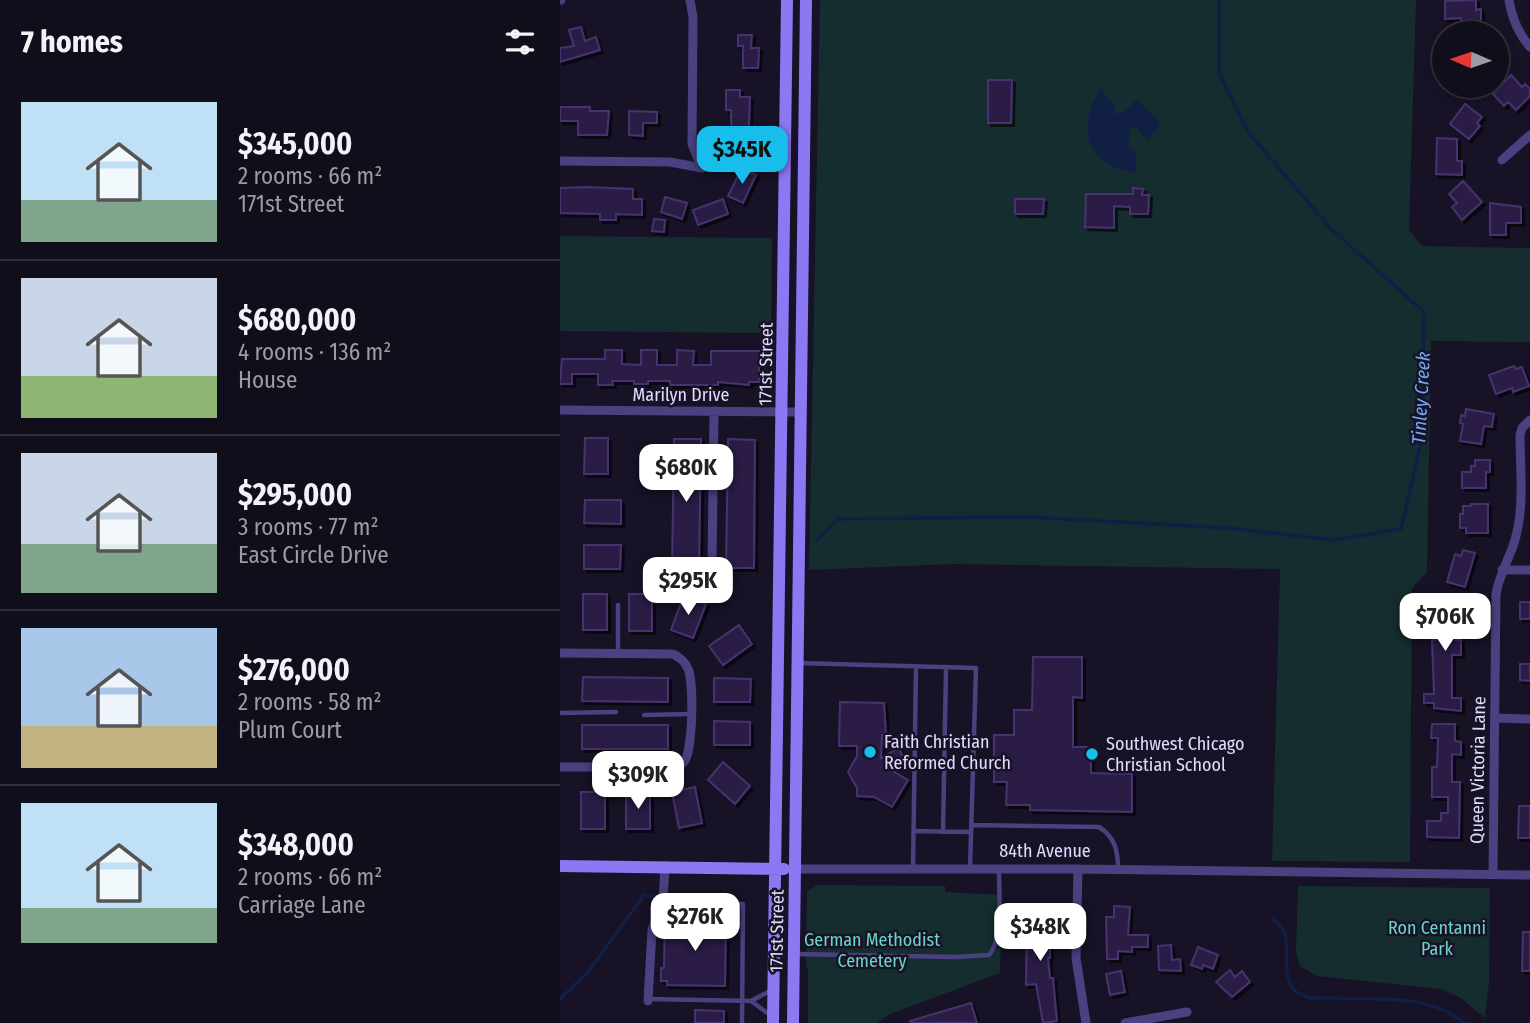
<!DOCTYPE html>
<html lang="en">
<head>
<meta charset="utf-8">
<style>
  :root { --surface:#110e1c; --page:#1a1725; --text:#f1f3f6; --muted:#9c9ca3; --line:#302e3b; --accent:#17beeb }
  body { margin:0; font-family:"Fira Sans Condensed",sans-serif; background:var(--page); color:var(--text); height:100vh; display:flex; flex-direction:column; font-size:26px; white-space:nowrap }
  * { box-sizing:border-box; margin:0 }
  p { font-size:23px; color:var(--muted) }
  .icon { flex:none; width:38px; height:38px; fill:none; stroke:currentColor; stroke-width:2; stroke-linecap:round; stroke-linejoin:round }
  .map { position:relative; flex:1; overflow:hidden }
  .side { display:flex; flex-direction:column; background:var(--surface); width:560px }
  .side>* { flex:none }
  .needle { width:46px; rotate:272deg }
  .fabs { position:absolute; left:872px; top:21px; display:grid; gap:14px }
  .fabs a { display:grid; place-items:center; width:77px; height:77px; border-radius:50%; background:var(--surface); box-shadow:0 4px 10px #0003,0 0 0 2px var(--line); font-size:35px }
  .price { position:absolute; translate:-50% -60px; padding:0 16px; border-radius:14px; background:#fff; color:#222; font-size:23px; line-height:46px; filter:drop-shadow(0 2px 4px #0008) }
  .price::after { content:''; position:absolute; left:50%; top:42px; width:21px; height:16px; margin-left:-10px; background:inherit; clip-path:polygon(0 0,100% 0,50% 100%) }
  .price.current { background:var(--accent); color:#111 }
  ul { padding:0; list-style:none }
  li { display:flex; align-items:center; gap:21px; height:175px; padding:0 21px }
  li+li { border-top:2px solid var(--line) }
  li span { display:grid; place-items:center; flex:none; width:196px; height:140px; border-radius:0px; color:#555 }
  li>.icon { margin-inline-start:auto }
  span .icon { width:84px; height:84px; fill:#fffc; stroke-width:1 }
  li b { font-size:30px }
  h2 { display:flex; justify-content:space-between; align-items:center; height:84px; padding:0 21px; font-size:30px }
  main { display:flex; flex:1; min-height:0 }
  .map>svg:first-child { display:block }
</style>
</head>
<body>
<main>
<section class="side">
<h2>7 homes<svg class="icon" aria-label="filters" viewBox="0 0 24 24"><path d="M4 7h16M4 17h16"/><circle cx="9" cy="7" r="2"/><circle cx="15" cy="17" r="2"/></svg></h2>
<ul>
<li><span style="background:linear-gradient(#bfe0f5 70%,#7fa58c 0)"><svg class="icon" aria-label="home" viewBox="0 0 24 24"><path d="M3 11l9-7 9 7M6 9v11h12V9"/></svg></span><div><b>$345,000</b><p>2 rooms · 66 m²</p><p>171st Street</p></div></li>
<li><span style="background:linear-gradient(#c9d6e8 70%,#8fb573 0)"><svg class="icon" aria-label="home" viewBox="0 0 24 24"><path d="M3 11l9-7 9 7M6 9v11h12V9"/></svg></span><div><b>$680,000</b><p>4 rooms · 136 m²</p><p>House</p></div></li>
<li><span style="background:linear-gradient(#c9d6e8 65%,#7fa58c 0)"><svg class="icon" aria-label="home" viewBox="0 0 24 24"><path d="M3 11l9-7 9 7M6 9v11h12V9"/></svg></span><div><b>$295,000</b><p>3 rooms · 77 m²</p><p>East Circle Drive</p></div></li>
<li><span style="background:linear-gradient(#a9c7e8 70%,#c2b280 0)"><svg class="icon" aria-label="home" viewBox="0 0 24 24"><path d="M3 11l9-7 9 7M6 9v11h12V9"/></svg></span><div><b>$276,000</b><p>2 rooms · 58 m²</p><p>Plum Court</p></div></li>
<li><span style="background:linear-gradient(#bfe0f5 75%,#7fa58c 0)"><svg class="icon" aria-label="home" viewBox="0 0 24 24"><path d="M3 11l9-7 9 7M6 9v11h12V9"/></svg></span><div><b>$348,000</b><p>2 rooms · 66 m²</p><p>Carriage Lane</p></div></li>
</ul>
</section>
<div class="map">
<svg width="970" height="1023" viewBox="0 0 970 1023">
  <defs>
    <filter id="shadow"><feDropShadow dx="3" dy="3" stdDeviation="0" flood-color="#0009"/></filter>
  </defs>
  <rect width="100%" height="100%" fill="#171226"/>
  <path fill="#152d2f" d="M260,0H856L849,230L862,246L970,248V342L871,341L867,572L852,588L850,862L712,861L720,569L395,564L249,570Z
    M0,236L212,238L211,333L0,331Z
    M257,885L385,886V892L442,895L440,973L330,1014L317,1023H248V968L246,967L247,892Z
    M738,886L930,888L929,982L925,1018L901,998L881,989L757,976L740,966L736,952Z"/>
  <path fill="#111f45" d="M541,89L555,106V113L562,114L577,99L601,125L587,140L575,126L569,131V147L576,154L575,173C527,165 515,128 541,89Z"/>
  <g fill="none" stroke-linecap="round" stroke-linejoin="round">
    <path stroke="#111f45" stroke-width="3.5" d="M257,540L277,519L467,517L669,528L774,540L841,529L862,438L864,312L770,228L688,132L659,73V0
      M712,919C716,922 721,926 723,930C734,950 713,987 747,997C755,999 765,998 774,998C814,1000 873,994 904,1023
      M0,999L28,972L84,895L94,896"/>
  </g>
  <path fill="#2b1f45" stroke="#46336f" stroke-width="2" filter="url(#shadow)" d="M916,0V10L921,9V32H901V18L885,19V1Z
    M21,27L25,41L36,37L40,50L0,62V48L14,46L9,30Z
    M178,35H192L191,48H199L198,68H183V46H178Z
    M951,75L962,87L965,84L970,89V96L956,110L948,102L944,106L933,94Z
    M428,80H452L451,123H428Z
    M166,90H180V97H190L188,156H172L171,110H166Z
    M905,104L922,117L917,123L920,126L909,139L890,124Z
    M0,107H30V111H49L47,135H18V121H0Z
    M69,111L97,112V123H83V136L69,135Z
    M877,138L897,139V161H902V175L876,174Z
    M182,168L196,175L183,203L168,196Z
    M903,181L922,202L902,220L892,207L897,203L889,194Z
    M27,187L73,189V199H82V215L56,214V220H40V214L0,213V188Z
    M573,188L583,189L582,195H589L588,214H570V207L554,206V228L525,227L526,194H573Z
    M105,197L127,203L122,219L101,212Z
    M163,199L168,214L138,225L133,210Z
    M455,199H484L483,214H455Z
    M930,203L961,207V223H946V235H930Z
    M94,219L105,220L104,232L92,231Z
    M45,350H62V364L81,365V350H97V365H117V350L134,351L133,365H151V351H199V382H189V385L158,382V385H110V381H88V384H74V381H52L53,385H38V374H12V384H0L2,359H45Z
    M954,366L956,369L962,367L969,386L953,392L952,388L936,394L929,375Z
    M906,409L934,414L932,427L924,426L921,444L900,441L903,424L900,423L901,415L905,416Z
    M25,438H48V474H24Z
    M114,439H141L139,568H112Z
    M168,439L195,440L194,568H166Z
    M915,460H930V472H926V488H902V472H911V466H915Z
    M25,500H61V524L24,523Z
    M911,504H928V533H906V528H900V514H903V506H911Z
    M24,545H61L60,569H24Z
    M903,550L915,553L905,587L887,582L895,554L901,556Z
    M23,594H47V630H23Z
    M69,594H92V631H69Z
    M124,595L146,604L133,638L111,630Z
    M876,598H904V613H896V640H901V655H892V698H901V711L874,708V703H864V694H874L872,640H875Z
    M960,602H970V619H960Z
    M179,625L192,644L163,665L149,646Z
    M473,657H522V698L513,697V747H531V773L572,774V812L470,810V805H446L447,782H434V735H454V710H472Z
    M960,664H970V681L960,680Z
    M23,677L108,678V702L22,701Z
    M154,678L191,679L190,702H154Z
    M280,702L324,703L326,735H322L321,758L339,748L343,757L326,767L348,780L332,807L314,797L297,796V788L288,772L297,756V746H279Z
    M154,721L190,722V745H154Z
    M872,724H895V741L901,742V755L892,754V782H900L899,838L867,837V821H881V813H888V797H872V767H877L878,738H871Z
    M22,725H108V749H22Z
    M163,762L190,786L175,804L148,780Z
    M135,787L142,823L119,828L112,792Z
    M21,792H45V829H21Z
    M66,793H90V829H66Z
    M959,806H970V838H958Z
    M467,906H481V917H491L490,929H481V946H490V958H488L490,978H493L497,1021L483,1023L476,984L466,985Z
    M554,906L570,907L568,935H588V947H572V952L558,951V959H547L546,917H554Z
    M105,919L166,920L165,986L107,985V981H101V968H104Z
    M963,932H970V971H962Z
    M611,945L612,960L620,959L621,971L599,970L598,946Z
    M638,947L658,955L653,969L643,965L642,969L631,965Z
    M670,970L675,977L682,971L690,982L672,997L656,982Z
    M561,971L565,992L550,995L546,974Z
    M411,1003L417,1023H351L350,1021Z
    M135,1010L164,1011V1023H135Z"/>
  <g fill="none" stroke-linecap="round" stroke-linejoin="round">
    <path stroke="#4a4181" stroke-width="4.5" d="M58,653V605
      M238,663L416,668L410,869
      M0,713L56,712
      M84,715L131,714
      M412,825L539,827C555,837 558,851 558,869
      M354,831L411,832
      M383,832L386,667
      M353,868L356,667
      M104,902L183,904L182,1023
      M235,954L396,957L429,955C443,939 439,891 439,870
      M89,999L191,1001L210,991
      M191,1001L210,1015"/>
    <path stroke="#4a4181" stroke-width="9" d="M0,0H1
      M130,0L133,17L132,144L142,168
      M949,0C952,19 958,33 970,47
      M942,160L970,135
      M0,161L110,162L142,168
      M0,410L241,412
      M152,562L154,411
      M942,570H970
      M0,653L113,654C120,658 125,661 128,669C134,682 133,751 124,762C120,766 114,767 108,767H0
      M935,718L970,719
      M235,869H518L970,875
      M518,869L516,958L526,1023
      M933,874L936,594C939,576 948,561 954,543C965,509 960,471 960,435L962,428L970,420
      M88,1001L92,930L103,902L105,866
      M565,1023L627,1012"/>
    <path stroke="#8a79f3" stroke-width="12" d="M0,866L224,869
      M213,1023L227,0
      M233,1023L246,0"/>
  </g>
  <g fill="#17beeb" stroke="#171226" stroke-width="2.5">
    <circle cx="310" cy="752" r="7"/>
    <circle cx="532" cy="754" r="7"/>
  </g>
  <g text-anchor="middle" dominant-baseline="central" stroke-width="5" stroke-linejoin="round" paint-order="stroke">
    <g font-size="18" fill="#e1dafc" stroke="#171226">
      <text transform="translate(206 364) rotate(-89)">171st Street</text>
      <text x="121" y="395">Marilyn Drive</text>
      <text transform="translate(918 770) rotate(-89)">Queen Victoria Lane</text>
      <text x="485" y="851">84th Avenue</text>
      <text transform="translate(217 931) rotate(-89)">171st Street</text>
    </g>
    <g font-size="18" fill="#e1dafc" stroke="#171226" text-anchor="start">
      <text x="324" y="742">Faith Christian<tspan x="324" dy="21">Reformed Church</tspan></text>
      <text x="546" y="744">Southwest Chicago<tspan x="546" dy="21">Christian School</tspan></text>
    </g>
    <g font-size="18" fill="#6bd6c7" stroke="#171226">
      <text x="877" y="928">Ron Centanni<tspan x="877" dy="21">Park</tspan></text>
      <text x="312" y="940">German Methodist<tspan x="312" dy="21">Cemetery</tspan></text>
    </g>
    <g font-size="19" font-style="italic" fill="#71a8f3" stroke="#171226">
      <text transform="translate(861 398) rotate(-87)">Tinley Creek</text>
    </g>
  </g>
</svg>
<div class="fabs">
<a><svg class="needle" viewBox="-14 -14 28 28"><path d="M0-13l5 13h-10z" fill="#e53935"/><path d="M0 13l5-13h-10z" fill="#9c9ca3"/></svg></a>
</div>
<b class="price current" style="left:182px;top:186px">$345K</b>
<b class="price" style="left:126px;top:504px">$680K</b>
<b class="price" style="left:128px;top:617px">$295K</b>
<b class="price" style="left:885px;top:653px">$706K</b>
<b class="price" style="left:78px;top:811px">$309K</b>
<b class="price" style="left:135px;top:953px">$276K</b>
<b class="price" style="left:480px;top:963px">$348K</b>
</div>
</main>
</body>
</html>
